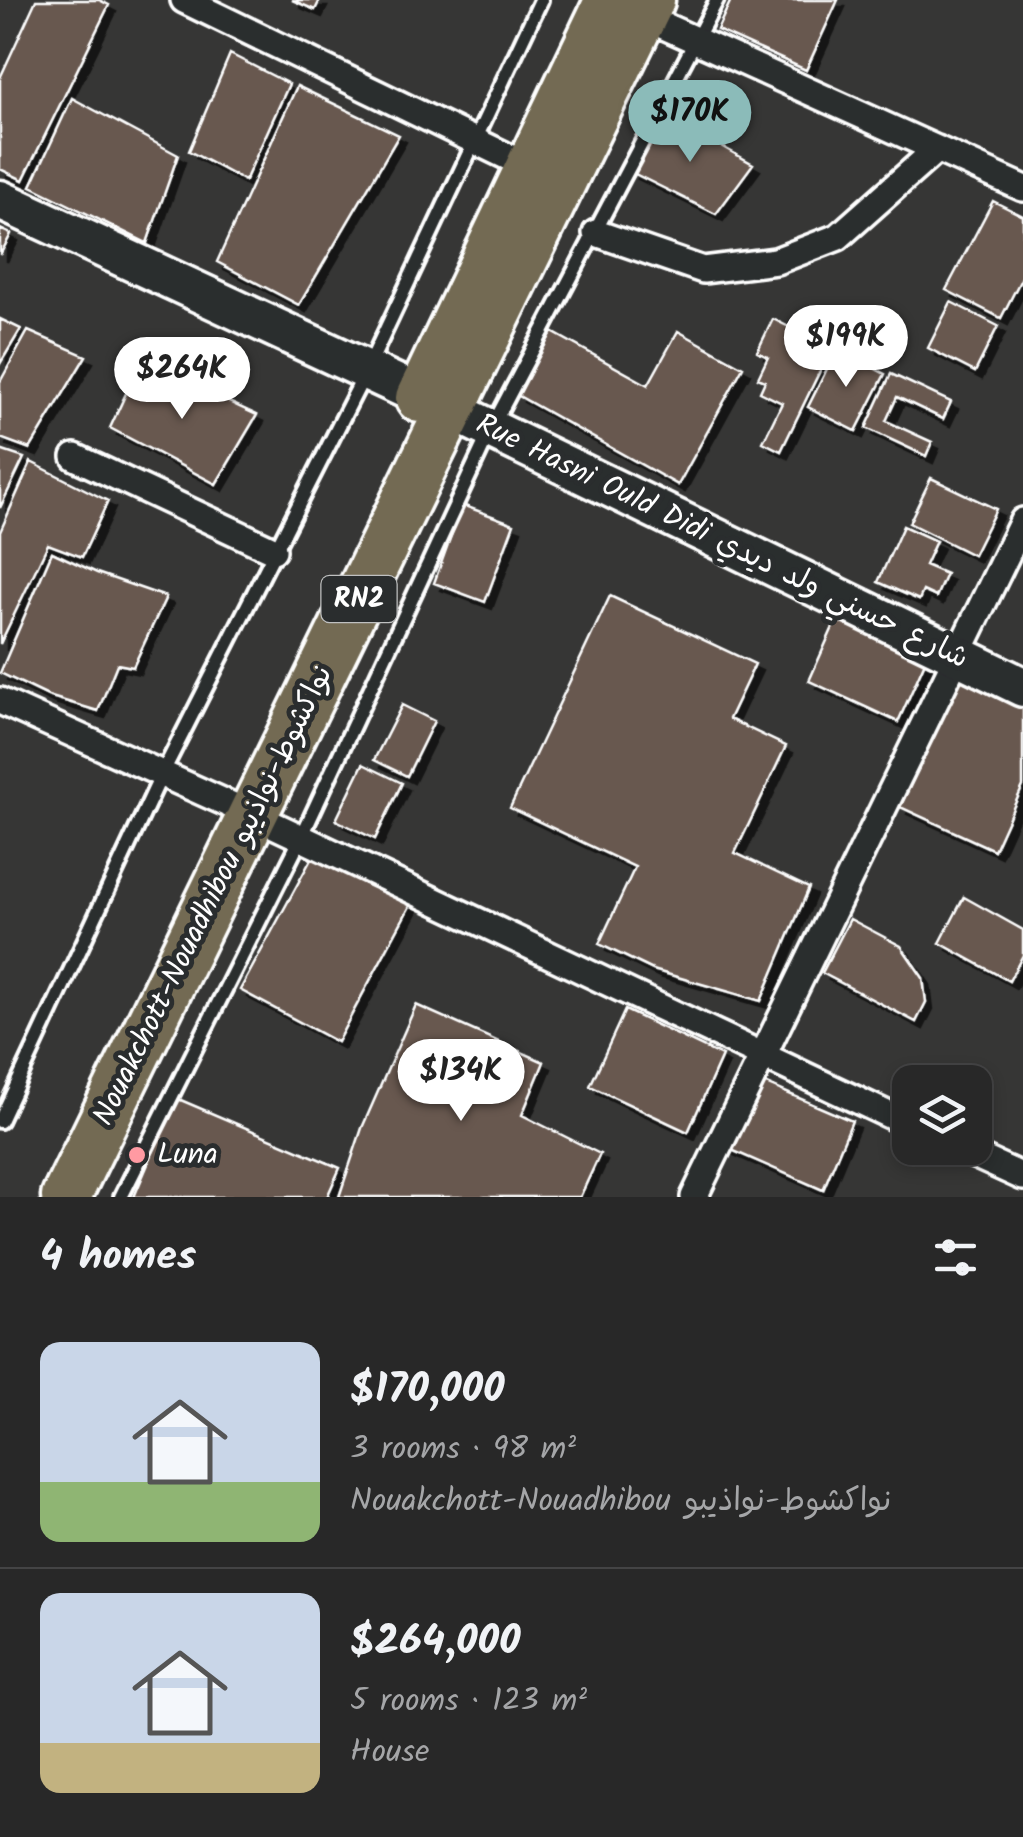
<!DOCTYPE html>
<html lang="en">
<head>
<meta charset="utf-8">
<style>
  :root { --surface:#282828; --page:#343434; --text:#f1f3f6; --muted:#a5a6a8; --line:#444445; --accent:#8bbbb9 }
  body { margin:0; font-family:Kalam,"Playpen Sans Arabic",sans-serif; background:var(--page); color:var(--text); height:100vh; display:flex; flex-direction:column; font-size:38px; white-space:nowrap }
  * { box-sizing:border-box; margin:0 }
  p { font-size:32px; color:var(--muted) }
  .icon { flex:none; width:55px; height:55px; fill:none; stroke:currentColor; stroke-width:2; stroke-linecap:round; stroke-linejoin:round }
  .map { position:relative; height:1197px; overflow:hidden }
  .side { display:flex; flex-direction:column; background:var(--surface); flex:1 }
  .side>* { flex:none }
  .fabs { position:absolute; left:892px; top:1065px; display:grid; gap:20px }
  .fabs a { display:grid; place-items:center; width:100px; height:100px; border-radius:20px; background:var(--surface); box-shadow:0 5px 15px #0003,0 0 0 2px var(--line); font-size:50px }
  .price { position:absolute; translate:-50% -85px; padding:0 22px; border-radius:35px; background:#fff; color:#222; font-size:32px; line-height:65px; filter:drop-shadow(0 2px 5px #0008) }
  .price::after { content:''; position:absolute; left:50%; top:60px; width:30px; height:22px; margin-left:-15px; background:inherit; clip-path:polygon(0 0,100% 0,50% 100%) }
  .price.current { background:var(--accent); color:#111 }
  ul { padding:0; list-style:none }
  li { display:flex; align-items:center; gap:30px; height:250px; padding:0 40px }
  li+li { border-top:2px solid var(--line) }
  li span { display:grid; place-items:center; flex:none; width:280px; height:200px; border-radius:20px; color:#555 }
  li>.icon { margin-inline-start:auto }
  span .icon { width:120px; height:120px; fill:#fffc; stroke-width:1 }
  li b { font-size:42px }
  h2 { display:flex; justify-content:space-between; align-items:center; height:120px; padding:0 40px; font-size:42px }
  .map>svg:first-child { display:block }
</style>
</head>
<body>
<div class="map">
<svg width="1023" height="1197" viewBox="0 0 1023 1197">
  <defs>
    <filter id="shadow"><feDropShadow dx="7" dy="7" stdDeviation="0" flood-color="#0009"/></filter>
  </defs>
  <rect width="100%" height="100%" fill="#363635"/>
  <filter id="ink" filterUnits="userSpaceOnUse"><feTurbulence type="fractalNoise" baseFrequency=".01" numOctaves="2"/><feDisplacementMap in="SourceGraphic" scale="20" xChannelSelector="R" yChannelSelector="G"/><feConvolveMatrix kernelMatrix="1 2 1 2 8 2 1 2 1" color-interpolation-filters="sRGB"/></filter>
  <g filter="url(#ink)">
    <path fill="#685850" stroke="#fff" stroke-width="2.5" filter="url(#shadow)" d="M36,0H99L109,5L23,180L0,169V78Z
      M292,0H320L315,10Z
      M731,0H838L806,70L717,30Z
      M230,54L289,84L245,181L189,151Z
      M297,86L399,135L299,305L217,262Z
      M72,98L178,155L147,243L31,186Z
      M660,112L753,164L716,214L631,172Z
      M993,201L1023,216V275L1001,318L946,290Z
      M0,229L11,234L0,255Z
      M951,302L998,326L975,372L928,348Z
      M0,319L21,329L0,364Z
      M773,319L831,348L781,451L763,442L782,403L760,392L765,381L758,378L768,357L757,352Z
      M28,331L86,356L30,449L0,438V382Z
      M678,331L743,367L678,485L517,395L552,332L648,385Z
      M837,349L885,374L856,431L808,407Z
      M141,361L257,415L216,484L110,428Z
      M891,374L951,402L943,419L897,397L886,421L932,442L926,456L866,428Z
      M0,450L24,458L0,508Z
      M31,462L108,501L82,557L48,544L0,644V532Z
      M931,478L996,509L973,555L909,523Z
      M462,505L514,524L485,602L434,583Z
      M903,526L936,541L925,565L946,574L936,597L923,591L919,600L878,582Z
      M52,552L97,573L166,597L133,667L117,664L98,711L48,696L0,673Z
      M610,596L755,664L729,719L786,746L735,853L809,888L761,1001L653,970L599,944L635,867L510,808Z
      M838,616L927,657L898,722L809,681Z
      M959,679L1023,708V786L994,850L900,807Z
      M402,705L434,721L407,776L374,760Z
      M363,764L402,783L375,839L336,820Z
      M315,852L411,904L337,1042L240,990Z
      M964,897L1023,930V955L1009,981L940,943Z
      M850,919L901,946L923,978L926,1002L916,1022L822,973Z
      M416,1005L544,1062L522,1115L600,1154L580,1197H339L362,1128Z
      M625,1010L722,1056L688,1132L590,1086Z
      M757,1080L852,1121L823,1190L727,1148Z
      M176,1098L340,1168L327,1197H134Z"/>
    <g fill="none" stroke-linecap="round" stroke-linejoin="round">
      <g stroke="#fff" stroke-width="20">
        <path id="lane" d="M0,1121L161,776L366,372L541,0
          M121,1197L301,838L491,429L717,0"/>
      </g>
      <g stroke="#fff" stroke-width="32">
        <path id="street" d="M184,0L529,167
          M642,16L1023,188
          M596,233L703,270L776,261L838,237L937,149
          M75,457L273,550
          M0,701L253,815L910,1125
          M959,1148L1023,1177
          M694,1197L1023,521"/>
      </g>
      <g stroke="#fff" stroke-width="45">
        <path id="secondary" d="M0,200L422,396L1023,687"/>
      </g>
      <g stroke="#fff" stroke-width="55">
        <path id="highway" d="M420,398L610,0
          M66,1197L650,0"/>
      </g>
      <use href="#lane" stroke="#2a2d2e" stroke-width="12"/>
      <use href="#street" stroke="#2a2d2e" stroke-width="25"/>
      <use href="#secondary" stroke="#2a2d2e" stroke-width="38"/>
      <use href="#highway" stroke="#736b52" stroke-width="48"/>
    </g>
  </g>
  <circle fill="#ff9aa2" stroke="#2a2d2e" stroke-width="4" cx="137" cy="1155" r="10"/>
  <g text-anchor="middle" dominant-baseline="central" stroke-width="10" stroke-linejoin="round" paint-order="stroke">
    <rect fill="#2a2d2e" stroke="#bfc0c0" stroke-width="2.5" x="321.5" y="576" width="75" height="46" rx="8"/>
    <g font-size="28" font-weight="bold" fill="#fff">
      <text x="359" y="599">RN2</text>
    </g>
    <g font-size="30" fill="#fff" stroke="#2a2d2e">
      <text transform="translate(722 542) rotate(26)">Rue Hasni Ould Didi شارع حسني ولد ديدي</text>
      <text transform="translate(214 895) rotate(-64)">Nouakchott-Nouadhibou نواكشوط-نواذيبو</text>
    </g>
    <g font-size="30" fill="#fff" stroke="#2a2d2e" text-anchor="start">
      <text x="157" y="1155">Luna</text>
    </g>
  </g>
</svg>
<div class="fabs">
<a><svg class="icon" aria-label="layers" viewBox="0 0 24 24"><path d="M12 4l9 5-9 5-9-5zM3 14l9 5 9-5"/></svg></a>
</div>
<b class="price current" style="left:690px;top:165px">$170K</b>
<b class="price" style="left:846px;top:390px">$199K</b>
<b class="price" style="left:182px;top:422px">$264K</b>
<b class="price" style="left:461px;top:1124px">$134K</b>
</div>
<section class="side">
<h2>4 homes<svg class="icon" aria-label="filters" viewBox="0 0 24 24"><path d="M4 7h16M4 17h16"/><circle cx="9" cy="7" r="2"/><circle cx="15" cy="17" r="2"/></svg></h2>
<ul>
<li><span style="background:linear-gradient(#c9d6e8 70%,#8fb573 0)"><svg class="icon" aria-label="home" viewBox="0 0 24 24"><path d="M3 11l9-7 9 7M6 9v11h12V9"/></svg></span><div><b>$170,000</b><p>3 rooms · 98 m²</p><p>Nouakchott-Nouadhibou نواكشوط-نواذيبو</p></div></li>
<li><span style="background:linear-gradient(#c9d6e8 75%,#c2b280 0)"><svg class="icon" aria-label="home" viewBox="0 0 24 24"><path d="M3 11l9-7 9 7M6 9v11h12V9"/></svg></span><div><b>$264,000</b><p>5 rooms · 123 m²</p><p>House</p></div></li>
</ul>
</section>
</body>
</html>
